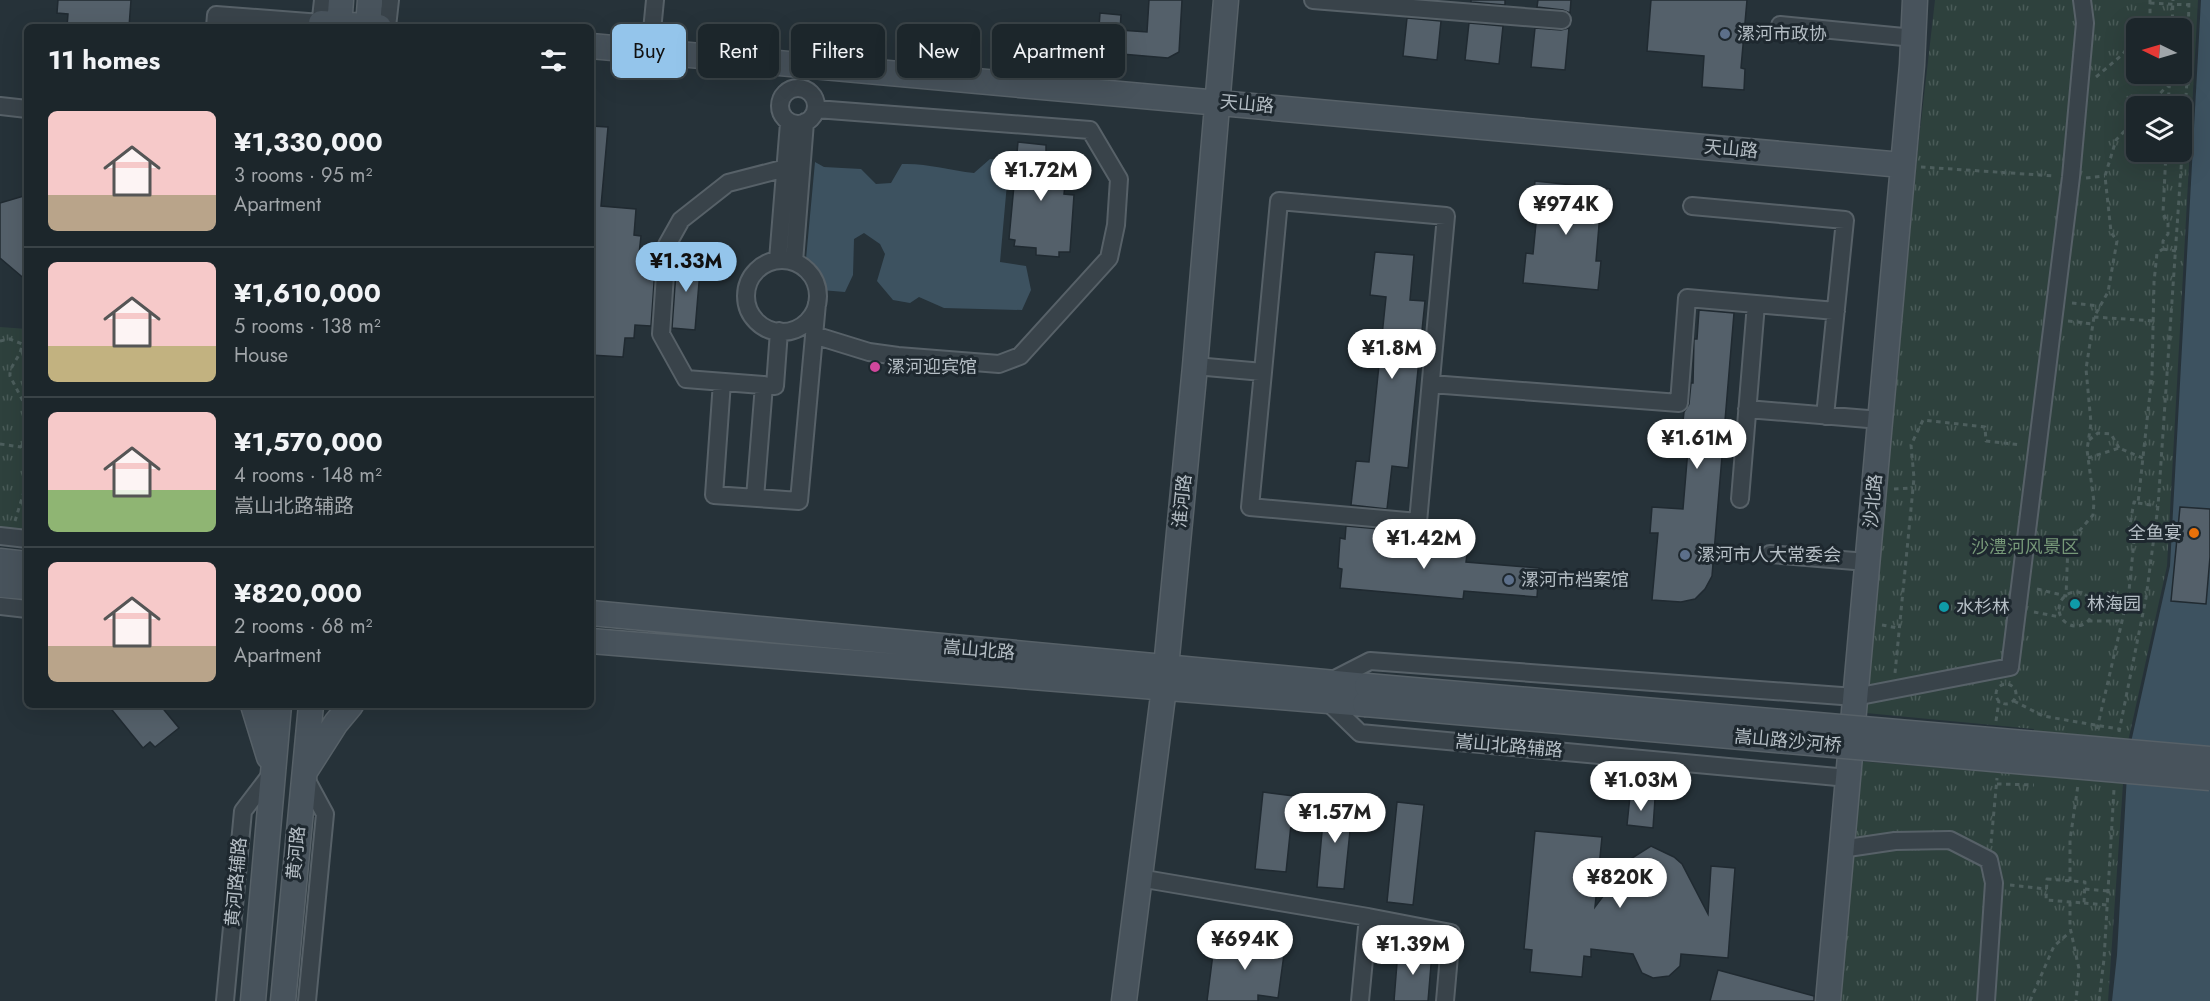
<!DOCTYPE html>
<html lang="en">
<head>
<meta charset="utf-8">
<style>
  :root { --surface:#1c262b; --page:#293237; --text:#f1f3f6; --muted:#a0a5a9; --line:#3a4347; --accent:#94c5eb }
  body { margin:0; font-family:Jost,"Noto Sans SC",sans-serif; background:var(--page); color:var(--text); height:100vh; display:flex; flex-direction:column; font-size:22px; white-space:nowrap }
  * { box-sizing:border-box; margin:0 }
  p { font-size:20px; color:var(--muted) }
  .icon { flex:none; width:33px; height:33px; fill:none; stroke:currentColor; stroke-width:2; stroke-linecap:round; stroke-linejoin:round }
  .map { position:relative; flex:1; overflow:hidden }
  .details { position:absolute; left:24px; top:24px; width:570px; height:684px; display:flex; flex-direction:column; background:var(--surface); border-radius:9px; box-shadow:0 6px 24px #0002,0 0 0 2px var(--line) }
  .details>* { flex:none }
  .hud { position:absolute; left:612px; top:24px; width:570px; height:54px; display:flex; gap:12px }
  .needle { width:39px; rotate:275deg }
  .fabs { position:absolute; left:2126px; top:18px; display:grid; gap:12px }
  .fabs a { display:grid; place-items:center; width:66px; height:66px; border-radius:9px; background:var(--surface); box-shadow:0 6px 24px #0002,0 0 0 2px var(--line); font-size:30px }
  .price { position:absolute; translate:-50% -51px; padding:0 14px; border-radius:21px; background:#fff; color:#222; font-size:20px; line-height:39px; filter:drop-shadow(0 2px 3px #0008) }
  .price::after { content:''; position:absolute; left:50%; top:36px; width:18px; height:14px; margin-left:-9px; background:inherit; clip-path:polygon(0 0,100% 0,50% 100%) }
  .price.active { background:var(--accent); color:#111 }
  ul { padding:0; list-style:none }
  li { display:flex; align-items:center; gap:18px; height:150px; padding:0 24px }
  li+li { border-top:2px solid var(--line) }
  li span { display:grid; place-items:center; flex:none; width:168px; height:120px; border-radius:9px; color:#555 }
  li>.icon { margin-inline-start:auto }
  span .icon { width:72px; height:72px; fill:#fffc; stroke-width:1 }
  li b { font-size:26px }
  h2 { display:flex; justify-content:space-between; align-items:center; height:72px; padding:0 24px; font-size:26px }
  .tag { padding:0 21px; border-radius:9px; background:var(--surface); box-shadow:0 6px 24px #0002,0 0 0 2px var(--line); font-size:21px; line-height:54px }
  .tag.active { background:var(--accent); color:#111 }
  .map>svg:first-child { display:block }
</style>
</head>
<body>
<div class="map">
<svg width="2210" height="1001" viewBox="0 0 2210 1001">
  <defs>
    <pattern id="park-tufts" width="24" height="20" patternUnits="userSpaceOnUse" patternTransform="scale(1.5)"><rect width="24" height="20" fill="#2e413d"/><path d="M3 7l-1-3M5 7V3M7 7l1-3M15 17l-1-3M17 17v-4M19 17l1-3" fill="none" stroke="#4a5b58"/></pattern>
  </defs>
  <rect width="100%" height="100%" fill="#263239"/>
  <path fill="url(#park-tufts)" fill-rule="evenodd" d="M1935,0H2198L2167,566L2125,755L2108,1001H1838L1857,761L2028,775L2034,729L1866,713L1917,157ZM2136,28H2181V74H2136ZM2136,106H2181V152H2136Z
    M0,327L27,329V532L0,530Z"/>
  <path fill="#3d5260" d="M2201,0H2210V1001H2112L2117,955L2128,756L2170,566Z
    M990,159L1009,161L1000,262L1026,266L1031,290L1022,310L944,308L919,297L910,303L893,300L877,281L885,254L880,244L864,233L854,239L853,275L845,292L821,290L816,271L806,259L815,162L824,167L861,169L876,184L891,183L902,164C926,163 949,170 974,173Z"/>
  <path fill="#54606a" stroke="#202a31" stroke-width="1.5" d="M58,0H131L129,27H67L68,14L57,13Z
    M1149,0H1182L1179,52L1168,58L1122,54L1121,57L1102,56L1103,42L1098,41L1100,13L1121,15L1120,30L1147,32Z
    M1471,0H1505V5L1471,2Z
    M1538,0H1571L1570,13L1563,10L1537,7Z
    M1651,0H1747L1741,68L1745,69L1744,90L1702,87L1704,56L1647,51Z
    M1407,18L1441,21L1437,60L1403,56Z
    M1469,23L1503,26L1499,64L1465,60Z
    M1535,28L1561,30L1569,28L1565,70L1531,67Z
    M591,126L608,127L601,206L636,209L634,235L641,236L639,254L656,255L651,326L635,325L634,338H625L623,357L591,355Z
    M1018,142L1046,145V153L1068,155L1064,194L1074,195L1070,252H1059V257L1036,255V248L1014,246L1015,240L1009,239Z
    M1535,181L1610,189L1607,214L1600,213L1596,261H1601L1598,290L1523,283L1526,253L1533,254L1537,213L1532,212Z
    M27,195V281L0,258V203Z
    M1375,252L1414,255L1410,300L1425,301L1408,468L1392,466L1387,509L1351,505L1356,461L1369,462L1386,297L1370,295Z
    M677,257L701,259L695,330L672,328Z
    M1699,310L1734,313L1712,576L1705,589L1695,599L1681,602L1652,600L1658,533H1650L1652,507L1683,509L1688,449H1680L1684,412L1689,404L1691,383H1693L1694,339H1697Z
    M2180,507L2210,509V557L2206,604L2171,601Z
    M1346,526L1391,530L1389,547L1467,554L1466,562L1539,568L1537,597L1464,591L1463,599L1340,588L1342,569L1338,568L1340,538L1345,539Z
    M108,705H160L179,728L155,747L150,742L143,748Z
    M1263,792L1294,796L1286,872L1255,869Z
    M1630,796L1655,799L1653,828L1627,825Z
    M1325,799L1353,802L1344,889L1317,887Z
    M1397,802L1424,805L1413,905L1387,902Z
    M1535,831L1602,837L1595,907L1632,858L1651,846L1674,857L1682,864L1708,914L1711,866L1735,868L1728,958L1681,954L1680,966L1669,976L1653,978L1642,973L1633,954L1591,949V957L1584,956L1582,977L1530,972L1532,950L1524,949Z
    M1215,938L1285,947L1278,998L1258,995V1001H1207Z
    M1398,950L1432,953L1428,1001H1394Z
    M1718,970L1814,996V1001H1710Z"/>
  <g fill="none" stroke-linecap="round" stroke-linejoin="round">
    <g stroke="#576168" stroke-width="20">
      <path id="street" d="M1313,0L1562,20
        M1780,25L1914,38
        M215,27L216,15L321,23
        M320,27L323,0
        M387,27L390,0
        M650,51L655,0
        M780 106a18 18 0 1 1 36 0a18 18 0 1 1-36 0Z
        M0,106L27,109
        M1692,206L1845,220L1825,416
        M778,260L789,123
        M746 296a36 36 0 1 1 72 0a36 36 0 1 1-72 0Z
        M794,262L805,122
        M1756,304L1836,311
        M779,331L775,386L686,379L661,334L667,245L681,220L728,183L786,168
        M814,335L869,352L898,356L999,364L1020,356L1109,258L1116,225L1119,179L1090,130L816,109
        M1195,366L1263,372L1279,201L1446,216L1418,522L1250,507L1263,372
        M722,382L714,495L799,501L817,303
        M1431,384L1679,403L1687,298L1756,304L1740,499
        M1747,409L1880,420
        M755,498L764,385
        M0,536L27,539
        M1770,554L1867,562
        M0,606L27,609
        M1329,682L1370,661L1855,697L2010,667L2071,177L2085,23L2082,0
        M1327,701L1360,733L1848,778
        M305,777L325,814L307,1001
        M1841,849L1895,841L1950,840L1989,860L1994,883L1986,1001
        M1139,878L1368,917L1360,1001
        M1368,917L1451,933L1445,1001
        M225,1001L243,811L272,773"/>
    </g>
    <g stroke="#576168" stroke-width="27">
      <path id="secondary" d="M321,23L379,27
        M339,27L341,0
        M368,27L370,0
        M591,46L1902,165
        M0,561L27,564
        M0,585L27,587
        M591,613L1367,686
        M591,641L1365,704
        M253,705L269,757
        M306,770L336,723L351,705
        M253,1001L279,705
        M283,1001L311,705
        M1124,1001L1164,688L1195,366L1226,0
        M1828,1001L1912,65L1915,0"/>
    </g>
    <path stroke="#4d5e5d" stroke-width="3" stroke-dasharray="4.5 4.5" stroke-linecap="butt" d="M2150,3L2189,5
      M2140,28L2150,14V0
      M2172,28L2173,0
      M2096,77L2123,54L2136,35
      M2148,106L2169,84
      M2168,106L2170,74
      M1921,167L2055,176
      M2086,178L2105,176
      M2163,249L2176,251
      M2072,303L2100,306
      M2094,317L2154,321
      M2068,321L2093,324
      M0,341L10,339L22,344C21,358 9,365 10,376L27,409
      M27,436L21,447L27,456
      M2089,440L2098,433L2111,434L2119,448
      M0,444L21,447
      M2088,458L2119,448L2145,459
      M1894,489L1913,488
      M2138,503L2157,506
      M15,521L27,482
      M2037,589L2066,596L2068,544L2093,515L2094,502L2087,450L2091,423L2086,369L2094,317L2108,292L2117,241L2111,232L2105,176L2116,140L2136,119
      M2059 609a17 17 0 1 1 34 0a17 17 0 1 1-34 0Z
      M2129,594L2146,598
      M2090,601L2127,599
      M2034,612L2060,617
      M2088,621H2123
      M1882,625L1898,628
      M1895,673L1914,478L1911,445L1923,420L1985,427L1986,441L2021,445
      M1996 694a10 10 0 1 1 20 0a10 10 0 1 1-20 0Z
      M2014,701L2043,716L2118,729
      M1996,721L1999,701
      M2097,729L2129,591L2135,531L2129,530L2134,502L2138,503L2152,375L2154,282L2157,253L2163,249V241L2168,234V223L2163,213L2166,152
      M2119,732L2146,598L2158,506L2187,81L2189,0
      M1997,784L2034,785
      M1991,843L1997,778
      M2047,879L2085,882L2084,903L2046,900Z
      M2070,881V840L2078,785
      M2010,885L2047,889
      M2085,889L2108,891
      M2070,902V927L2079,969L2076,1001
      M2084,903L2107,905
      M2030,1001L2054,946L2071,931
      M2099,1001L2104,959L2114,789"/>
    <use href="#street" stroke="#39434a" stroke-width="16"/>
    <use href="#secondary" stroke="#48535c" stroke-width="24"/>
    <g stroke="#576168" stroke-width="27" stroke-linecap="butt">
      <path id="secondary-bridge" d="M1367,686L2210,759
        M1365,704L2210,778"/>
    </g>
    <use href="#secondary-bridge" stroke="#48535c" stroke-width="24"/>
  </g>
  <g fill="#5c6f8a" stroke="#1e282f" stroke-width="2">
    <circle cx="1725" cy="34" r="6"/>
    <circle cx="1685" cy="555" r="6"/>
    <circle cx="1509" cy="580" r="6"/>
  </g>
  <circle fill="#d1479c" stroke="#1e282f" stroke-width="2" cx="875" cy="367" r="6"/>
  <circle fill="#e8710a" stroke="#1e282f" stroke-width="2" cx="2194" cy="533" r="6"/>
  <g fill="#0f9aa8" stroke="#1e282f" stroke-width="2">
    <circle cx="2075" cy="604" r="6"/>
    <circle cx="1944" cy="607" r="6"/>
  </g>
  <g text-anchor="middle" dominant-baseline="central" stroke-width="6" stroke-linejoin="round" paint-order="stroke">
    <g font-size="18" fill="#b5bec5" stroke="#1e282f" text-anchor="start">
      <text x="1737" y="34">漯河市政协</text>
      <text x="887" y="367">漯河迎宾馆</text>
      <text x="2182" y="533" text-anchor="end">全鱼宴</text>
      <text x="1697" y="555">漯河市人大常委会</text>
      <text x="1521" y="580">漯河市档案馆</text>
      <text x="2087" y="604">林海园</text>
      <text x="1956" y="607">水杉林</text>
    </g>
    <g font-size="18" fill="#b5bec5" stroke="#1e282f">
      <text transform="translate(1247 104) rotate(5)">天山路</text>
      <text transform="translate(1731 149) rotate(5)">天山路</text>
      <text transform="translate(1182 501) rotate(-84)">淮河路</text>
      <text transform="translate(1873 501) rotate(-85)">沙北路</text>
      <text transform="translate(979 650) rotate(5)">嵩山北路</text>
      <text transform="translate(1788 741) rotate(5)">嵩山路沙河桥</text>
      <text transform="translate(1509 746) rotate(5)">嵩山北路辅路</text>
      <text transform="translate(296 853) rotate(-85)">黄河路</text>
      <text transform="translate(236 882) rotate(-85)">黄河路辅路</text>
    </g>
    <g font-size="18" fill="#769878" stroke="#1e282f">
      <text x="2025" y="547">沙澧河风景区</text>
    </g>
  </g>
</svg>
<div class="fabs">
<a><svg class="needle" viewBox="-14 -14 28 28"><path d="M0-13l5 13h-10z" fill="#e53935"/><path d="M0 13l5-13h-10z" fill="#a0a5a9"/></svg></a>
<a><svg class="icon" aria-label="layers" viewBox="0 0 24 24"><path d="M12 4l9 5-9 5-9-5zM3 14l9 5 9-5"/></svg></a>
</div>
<b class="price" style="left:1041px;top:202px">¥1.72M</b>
<b class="price" style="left:1566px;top:236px">¥974K</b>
<b class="price active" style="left:686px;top:293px">¥1.33M</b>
<b class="price" style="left:1392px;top:380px">¥1.8M</b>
<b class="price" style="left:1697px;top:470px">¥1.61M</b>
<b class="price" style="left:1424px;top:570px">¥1.42M</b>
<b class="price" style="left:1641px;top:812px">¥1.03M</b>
<b class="price" style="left:1335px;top:844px">¥1.57M</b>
<b class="price" style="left:1620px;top:909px">¥820K</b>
<b class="price" style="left:1245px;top:971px">¥694K</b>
<b class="price" style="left:1413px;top:976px">¥1.39M</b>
<div class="hud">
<a class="tag active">Buy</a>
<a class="tag">Rent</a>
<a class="tag">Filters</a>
<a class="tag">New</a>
<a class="tag">Apartment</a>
</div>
<section class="details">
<h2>11 homes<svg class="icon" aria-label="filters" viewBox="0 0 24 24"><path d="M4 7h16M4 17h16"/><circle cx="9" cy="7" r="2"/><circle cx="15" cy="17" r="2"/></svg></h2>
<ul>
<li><span style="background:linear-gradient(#f6c9c9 70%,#b9a48a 0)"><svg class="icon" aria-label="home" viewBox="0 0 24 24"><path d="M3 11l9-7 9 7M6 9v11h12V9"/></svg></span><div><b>¥1,330,000</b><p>3 rooms · 95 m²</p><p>Apartment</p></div></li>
<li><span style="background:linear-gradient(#f6c9c9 70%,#c2b280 0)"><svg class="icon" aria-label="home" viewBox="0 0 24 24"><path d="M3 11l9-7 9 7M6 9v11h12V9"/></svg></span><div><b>¥1,610,000</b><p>5 rooms · 138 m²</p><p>House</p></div></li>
<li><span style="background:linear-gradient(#f6c9c9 65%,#8fb573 0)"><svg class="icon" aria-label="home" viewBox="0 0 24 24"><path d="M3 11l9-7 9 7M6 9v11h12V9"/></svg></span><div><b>¥1,570,000</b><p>4 rooms · 148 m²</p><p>嵩山北路辅路</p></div></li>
<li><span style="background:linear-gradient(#f6c9c9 70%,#b9a48a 0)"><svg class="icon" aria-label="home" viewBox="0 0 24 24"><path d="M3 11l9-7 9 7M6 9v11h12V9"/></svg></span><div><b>¥820,000</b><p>2 rooms · 68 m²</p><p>Apartment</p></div></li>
</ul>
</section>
</div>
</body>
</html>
